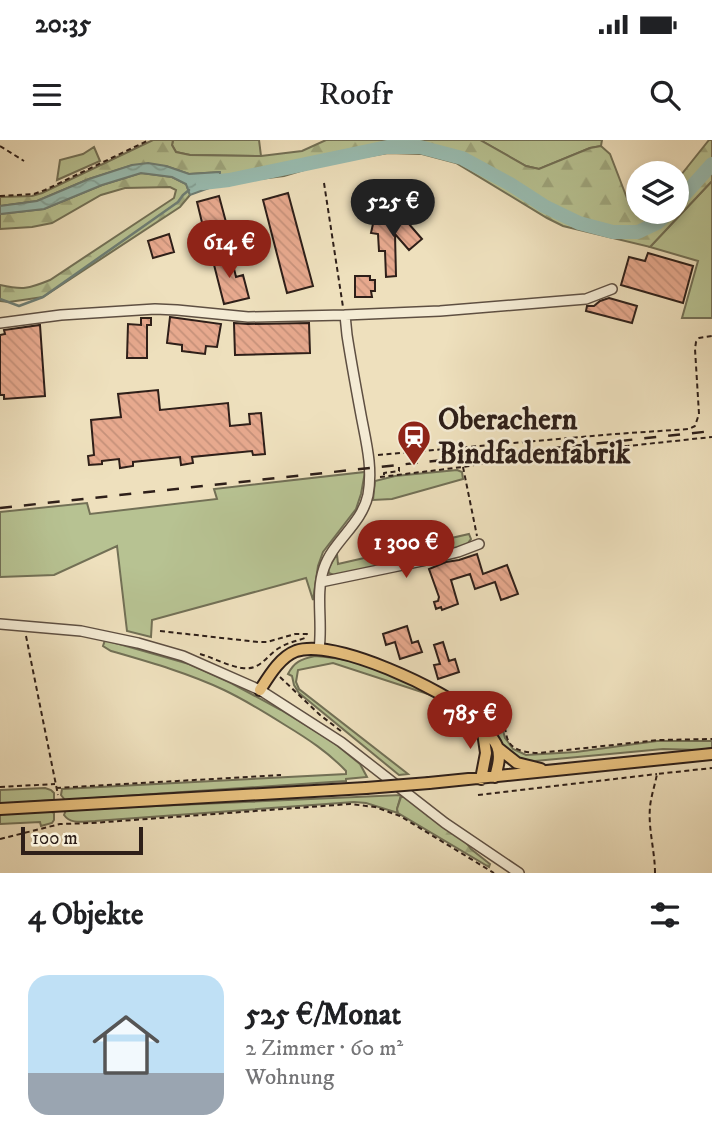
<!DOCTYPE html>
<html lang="de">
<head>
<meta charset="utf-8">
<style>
  :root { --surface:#fff; --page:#f6f6f6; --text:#202124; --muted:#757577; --accent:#8f2418 }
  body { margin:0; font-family:"IM FELL DW Pica",serif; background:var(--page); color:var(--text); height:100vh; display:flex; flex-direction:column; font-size:26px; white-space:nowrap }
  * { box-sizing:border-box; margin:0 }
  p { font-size:23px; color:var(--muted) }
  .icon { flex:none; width:38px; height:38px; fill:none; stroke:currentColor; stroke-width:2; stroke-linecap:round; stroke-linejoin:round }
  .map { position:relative; height:733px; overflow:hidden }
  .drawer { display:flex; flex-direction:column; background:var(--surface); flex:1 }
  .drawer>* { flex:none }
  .controls { position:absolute; left:626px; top:21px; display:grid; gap:14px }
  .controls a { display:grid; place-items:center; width:63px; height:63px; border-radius:50%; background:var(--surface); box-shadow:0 4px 10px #0003; font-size:35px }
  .scale { position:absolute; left:21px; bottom:18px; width:122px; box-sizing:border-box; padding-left:7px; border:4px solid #2e1f19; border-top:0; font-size:19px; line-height:24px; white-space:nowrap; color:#2e1f19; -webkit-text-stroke:5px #f4ebd4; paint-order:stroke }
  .price { position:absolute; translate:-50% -60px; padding:0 16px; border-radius:24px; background:var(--accent); color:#fff; font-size:23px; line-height:46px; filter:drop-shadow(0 2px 4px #0008) }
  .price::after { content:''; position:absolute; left:50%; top:42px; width:21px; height:16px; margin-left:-10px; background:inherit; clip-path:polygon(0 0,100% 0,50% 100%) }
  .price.current { background:#222; color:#fff }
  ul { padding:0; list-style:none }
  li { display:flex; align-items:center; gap:21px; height:175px; padding:0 28px }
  li span { display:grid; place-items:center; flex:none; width:196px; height:140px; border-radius:21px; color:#555 }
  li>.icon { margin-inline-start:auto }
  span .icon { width:84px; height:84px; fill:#fffc; stroke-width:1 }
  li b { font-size:30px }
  h2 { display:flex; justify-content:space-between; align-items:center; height:84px; padding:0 28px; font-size:30px }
  .status { display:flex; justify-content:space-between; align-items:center; height:49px; padding:0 35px; background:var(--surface); direction:ltr }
  .status svg { height:19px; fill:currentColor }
  header { display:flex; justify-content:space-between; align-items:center; height:91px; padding:0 28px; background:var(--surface); font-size:32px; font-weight:600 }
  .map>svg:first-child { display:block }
</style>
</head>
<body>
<div class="status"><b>20:35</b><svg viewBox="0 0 49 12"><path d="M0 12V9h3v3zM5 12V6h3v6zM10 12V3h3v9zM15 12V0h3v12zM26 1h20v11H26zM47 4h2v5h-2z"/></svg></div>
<header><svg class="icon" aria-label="menu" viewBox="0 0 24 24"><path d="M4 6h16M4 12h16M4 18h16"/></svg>Roofr<svg class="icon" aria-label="search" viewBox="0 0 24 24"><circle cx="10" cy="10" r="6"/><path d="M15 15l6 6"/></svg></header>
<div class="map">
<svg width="712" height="733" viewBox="0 0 712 733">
  <defs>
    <pattern id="forest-firs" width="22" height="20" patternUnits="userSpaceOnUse" patternTransform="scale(1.75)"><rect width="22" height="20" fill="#b7c292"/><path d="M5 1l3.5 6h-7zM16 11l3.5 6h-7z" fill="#9ea67d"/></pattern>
    <pattern id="water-waves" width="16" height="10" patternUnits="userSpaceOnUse" patternTransform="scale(1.75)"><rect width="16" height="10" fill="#99bdb2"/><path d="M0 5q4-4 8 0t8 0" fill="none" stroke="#84a298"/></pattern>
    <pattern id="building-back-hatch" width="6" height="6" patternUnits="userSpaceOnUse" patternTransform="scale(1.75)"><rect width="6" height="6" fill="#e7a98e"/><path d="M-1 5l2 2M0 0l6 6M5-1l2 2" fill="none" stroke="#c6917a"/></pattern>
  </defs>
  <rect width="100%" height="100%" fill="#eee0bd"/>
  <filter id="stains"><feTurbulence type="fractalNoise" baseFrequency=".00286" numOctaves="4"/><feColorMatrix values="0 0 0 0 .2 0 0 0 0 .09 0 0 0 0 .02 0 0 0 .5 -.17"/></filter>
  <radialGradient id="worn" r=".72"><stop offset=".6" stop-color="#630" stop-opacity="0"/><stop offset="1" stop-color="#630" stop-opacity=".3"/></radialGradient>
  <path fill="#b7c292" stroke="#727056" stroke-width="2" d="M173,0H259L261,16L190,15L176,12L172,5Z
    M480,0H602L601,6L590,8L539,29L526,26Z
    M94,7L100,21L57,40L60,20L83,14Z
    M712,41V178H682L698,121L650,107Z
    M457,330L462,332L463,339L392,359L373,360L375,341L395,336Z
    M365,332L361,354L356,369L323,412L318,426L313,460L306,438L152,480L151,497L127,491L117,406L54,435L0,437V372L87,363L90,374L217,359L214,349Z
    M469,394L471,399L464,408L336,436L329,433L328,429L337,414L338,424Z
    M105,500L189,524L231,543L281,570L333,602L360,624L367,637L346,639V641L65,660L61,655L62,649L346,634V631C328,612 308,599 285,585C266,573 245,560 224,550C188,533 149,522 111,511L103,506Z
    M315,516C337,518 361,521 381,530C400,537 419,548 437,557L333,523L298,530L296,542L299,549L408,634L399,635L299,553L294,545L292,536L288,534C294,522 301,519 315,516Z
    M491,571L499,575L505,598L508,602L513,609L526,615L576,612L657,601H712V608L700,610L663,609L535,621C504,619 502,602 486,579V575Z
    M45,648L51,650L54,653V660L0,664V650Z
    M401,655L397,669L398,673L366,663L354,662L95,681C84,681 71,685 64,675L66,670Z
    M50,671L54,673V680L52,683L41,686L40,682L0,684V674Z"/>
  <path fill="url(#forest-firs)" stroke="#727056" stroke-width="2" d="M153,0H173L172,5L176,12L190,15L261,16L302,11L326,0H480L526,26L539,29L590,8L601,6L610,14L630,66L636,71L677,72V40L709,0H712V41L650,107L563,86L547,78L456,23L422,14L388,13L324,24L284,36L220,44L219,32L189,34L166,26L133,25L89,39L37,61L0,66V57L32,56L42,53Z
    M141,33L172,37L186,44L190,55L180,67L43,157L9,162L0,161V145C23,150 28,149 50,140L174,58L176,50L170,47L125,48L101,55L52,83L32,87L0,89V74L44,69L102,45Z
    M401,657H407L465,701L471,709L490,724L489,727L398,673L397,669Z"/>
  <path fill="url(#water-waves)" stroke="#6e7e75" stroke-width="2" d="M148,23L166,26L189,34L220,32V44L190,55L186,44L172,37L141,33L102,45L44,69L0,74V66L37,61L89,39L132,25Z"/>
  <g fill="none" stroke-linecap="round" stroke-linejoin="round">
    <path stroke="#6e7e75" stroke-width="2.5" d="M0,159L19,166L43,157L178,62L183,55L189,50"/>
    <path stroke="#99bdb2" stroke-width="14" d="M203,43L229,40L387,7H420L462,18L510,44L544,66L579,83L613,92H638L657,83L669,72
      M677,63L712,24"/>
  </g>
  <path fill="url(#building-back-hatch)" stroke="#2e1f19" stroke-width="2" d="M288,53L313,146L287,153L263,60Z
    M219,56L230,97L207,103L197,62Z
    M375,75L399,79L402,76L422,99L409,110L395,94L396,136L386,137L385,111H379L378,94L371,93Z
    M169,94L174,112L153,118L148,101Z
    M230,112L236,137L243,135L249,158L224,164L212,117Z
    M648,113L693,126L683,163L621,145L629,117L645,121Z
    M355,136H370V140H375V151H371L372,157H355Z
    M609,158L637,166L632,183L586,171L587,166H594L600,161Z
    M170,177L221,184L217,207L206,206L205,214L182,211V205L167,203Z
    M141,178H151V185H147V218H127L128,184L141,185Z
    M234,183L248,184L309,183L310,213L235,215Z
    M40,185L45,256L4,259V255H0V195L5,194L4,190Z
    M158,250L160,270L228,263L230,286L250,284L249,274L261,273L265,314L253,315L252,311L192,317L193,323L181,325L180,317L133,322V326L120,328L119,319L102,321V324L89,325L88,316L94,315L91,280L121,277L118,254Z
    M477,414L483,434L507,425L518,454L501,460L495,442L475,449L470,434L451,440L458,464L442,470L441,467L436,469L434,462L438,461L439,457L429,429L446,422L459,420Z
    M407,486L412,503L418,501L422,512L400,519L395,502L386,505L383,494Z
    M443,502L449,521L455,519L459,532L438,539L434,525L440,524L434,505Z"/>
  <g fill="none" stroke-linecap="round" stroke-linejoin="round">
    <g stroke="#5e4f42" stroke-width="12">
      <path id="minor" d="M345,175L440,171L586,159L612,149
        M0,183L61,175L155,169L177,170L248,177L345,175L347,195C351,221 356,248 361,275C366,302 373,327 368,355C362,384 333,401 324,428C315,454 323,482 319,509
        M321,442L422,421L458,412L479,404
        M0,484L81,491L138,503L183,516L260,550L341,602L445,683L519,733"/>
    </g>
    <g stroke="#2e1f19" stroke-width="14">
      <path id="major" d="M260,550C269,536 280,517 296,511C335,498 444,550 474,576C479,580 494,599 497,606C501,616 498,626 495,637
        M498,608L517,623L541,629
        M481,639L486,613L482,586
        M429,643L712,614
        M0,669L366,648"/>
    </g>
    <path stroke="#2e1f19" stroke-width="2" stroke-dasharray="5 3.5" stroke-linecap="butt" d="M0,6L24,21
      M324,43L343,167
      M0,56L34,54L45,50L149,0
      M378,315L615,294L689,289L695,286L699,274L695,209L696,202L699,198L712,196
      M463,327L477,396
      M384,335V333L399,331V327
      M380,337L463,327L515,318L712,297
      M160,491L258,502H267L295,494H311
      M26,496L58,655
      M200,514C214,518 228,526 242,528C260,531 266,516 279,508C287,503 296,501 305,498L306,494
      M280,537L320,575L341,591
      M483,573L495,569C516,583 490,612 539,613L659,600L712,599
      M0,647L55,644
      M56,648L281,635
      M478,655L657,634
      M0,699L60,684L92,683L350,664L375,667L400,676L494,733
      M655,733C655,711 648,689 650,667C651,656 655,645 657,634L712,628"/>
    <use href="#minor" stroke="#f4ebd4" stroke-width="9"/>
    <use href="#major" stroke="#e7c07e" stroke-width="10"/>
    <path stroke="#2e1f19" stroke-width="2.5" stroke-dasharray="12 12" stroke-linecap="butt" d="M0,368L712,291"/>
    <g stroke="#2e1f19" stroke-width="14" stroke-linecap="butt">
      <path id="major-bridge" d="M366,648L429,643"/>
    </g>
    <use href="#major-bridge" stroke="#e7c07e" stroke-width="10"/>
  </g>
  <defs>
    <g id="station-pin" transform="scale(1.75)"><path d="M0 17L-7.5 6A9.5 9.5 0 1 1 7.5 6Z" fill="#8f2418" stroke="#f4ebd4"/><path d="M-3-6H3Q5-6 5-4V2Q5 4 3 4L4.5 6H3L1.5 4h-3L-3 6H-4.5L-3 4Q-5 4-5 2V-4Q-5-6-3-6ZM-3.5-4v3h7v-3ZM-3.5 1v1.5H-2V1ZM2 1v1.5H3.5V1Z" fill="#fff"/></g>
  </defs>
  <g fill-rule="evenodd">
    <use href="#station-pin" x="414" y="297"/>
  </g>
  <g text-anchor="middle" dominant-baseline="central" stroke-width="5" stroke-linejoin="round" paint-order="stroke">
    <g font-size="30" font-weight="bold" fill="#2e1f19" stroke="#f4ebd4" text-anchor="start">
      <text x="438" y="280">Oberachern<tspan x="438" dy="34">Bindfadenfabrik</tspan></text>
    </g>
  </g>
  <rect width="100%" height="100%" filter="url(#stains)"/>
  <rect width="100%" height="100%" fill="url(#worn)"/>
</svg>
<div class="controls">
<a><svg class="icon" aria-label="layers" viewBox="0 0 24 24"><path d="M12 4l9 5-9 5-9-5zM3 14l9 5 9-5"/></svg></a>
</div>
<div class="scale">100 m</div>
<b class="price current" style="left:393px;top:99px">525 €</b>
<b class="price" style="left:229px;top:140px">614 €</b>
<b class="price" style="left:406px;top:440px">1 300 €</b>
<b class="price" style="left:470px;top:611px">785 €</b>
</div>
<section class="drawer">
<h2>4 Objekte<svg class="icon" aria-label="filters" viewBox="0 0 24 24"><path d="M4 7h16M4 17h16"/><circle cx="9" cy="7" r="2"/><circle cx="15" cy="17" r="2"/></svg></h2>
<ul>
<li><span style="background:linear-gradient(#bfe0f5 70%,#9aa5b1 0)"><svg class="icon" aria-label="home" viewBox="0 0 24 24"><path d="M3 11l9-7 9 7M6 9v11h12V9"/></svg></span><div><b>525 €/Monat</b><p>2 Zimmer · 60 m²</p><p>Wohnung</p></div></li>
</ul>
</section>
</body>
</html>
